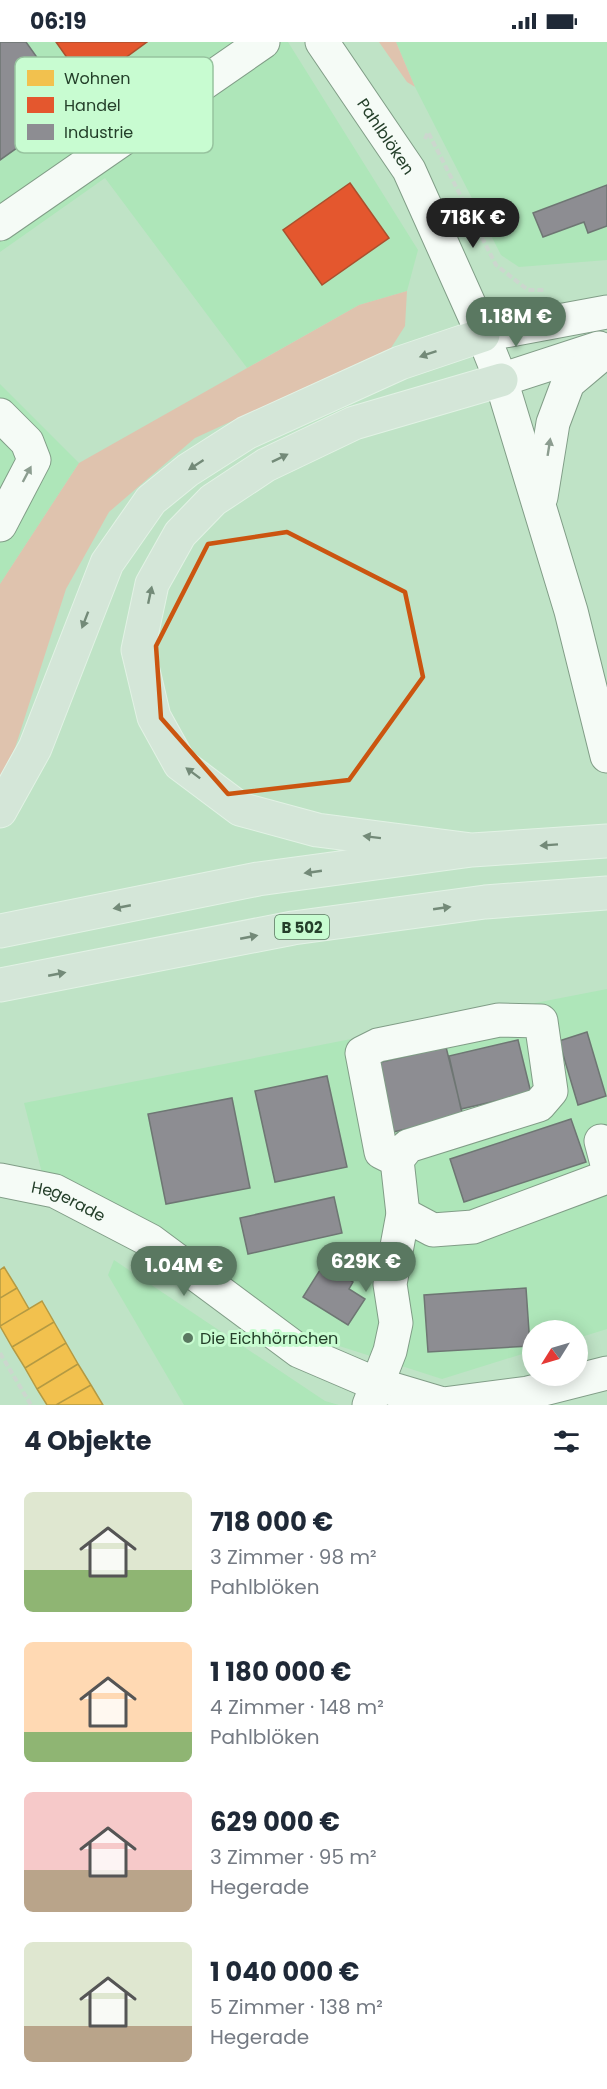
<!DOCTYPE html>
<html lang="de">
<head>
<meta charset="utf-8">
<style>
  :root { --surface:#fff; --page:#f6f6f7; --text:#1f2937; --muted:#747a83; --accent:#5a7861 }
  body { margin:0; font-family:Poppins,sans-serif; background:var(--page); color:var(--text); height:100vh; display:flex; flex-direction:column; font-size:22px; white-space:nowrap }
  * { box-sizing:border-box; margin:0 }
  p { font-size:20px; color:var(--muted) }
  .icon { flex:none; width:33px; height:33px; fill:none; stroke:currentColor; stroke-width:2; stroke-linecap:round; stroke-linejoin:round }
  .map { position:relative; height:1363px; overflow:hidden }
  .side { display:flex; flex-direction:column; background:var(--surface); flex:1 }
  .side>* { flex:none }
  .needle { width:39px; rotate:233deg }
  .fabs { position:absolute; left:522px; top:1278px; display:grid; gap:12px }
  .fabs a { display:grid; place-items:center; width:66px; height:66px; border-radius:50%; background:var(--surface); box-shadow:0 3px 15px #0003; font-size:30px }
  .price { position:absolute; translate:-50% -51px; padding:0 14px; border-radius:21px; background:var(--accent); color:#fff; font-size:20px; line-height:39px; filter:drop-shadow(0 2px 3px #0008) }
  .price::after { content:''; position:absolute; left:50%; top:36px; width:18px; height:14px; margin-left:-9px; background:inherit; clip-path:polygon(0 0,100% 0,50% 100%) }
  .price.selected { background:#222; color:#fff }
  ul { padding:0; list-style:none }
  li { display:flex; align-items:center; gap:18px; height:150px; padding:0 24px }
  li span { display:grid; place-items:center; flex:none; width:168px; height:120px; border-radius:9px; color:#555 }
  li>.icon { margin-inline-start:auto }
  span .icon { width:72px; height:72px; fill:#fffc; stroke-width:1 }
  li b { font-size:26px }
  h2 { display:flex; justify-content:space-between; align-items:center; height:72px; padding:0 24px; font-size:26px }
  .status { display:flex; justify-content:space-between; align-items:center; height:42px; padding:0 30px; background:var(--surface); direction:ltr }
  .status svg { height:16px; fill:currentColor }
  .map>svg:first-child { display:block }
</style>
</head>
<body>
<div class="status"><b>06:19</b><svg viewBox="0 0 49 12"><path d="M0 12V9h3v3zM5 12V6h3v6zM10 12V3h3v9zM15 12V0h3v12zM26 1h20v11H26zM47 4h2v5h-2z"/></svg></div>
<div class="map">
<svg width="607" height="1363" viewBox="0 0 607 1363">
  <rect width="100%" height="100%" fill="#bfe3c6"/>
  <path fill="#aee6b9" d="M0,0H288L418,208L407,249L359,263L247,326L105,136L0,210Z
    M396,0H607V218L519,225L501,213L415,45Z
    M0,342L79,421L0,542Z
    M607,947V1287L578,1296V1288H532V1309L442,1337L305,1293L42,1131L24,1061Z
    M114,1218L325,1359L339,1363H184L108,1233Z"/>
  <path fill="#dfc3ae" d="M379,0H396L415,45L407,40Z
    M407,249L405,284L391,306L195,396L109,470L66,547L15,706L0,734V542L79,421L359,263Z"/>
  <path fill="#f2c14e" stroke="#b49a43" stroke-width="1.5" d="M4,1225L17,1246L0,1256V1228Z
    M17,1246L29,1267L0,1284V1256Z
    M42,1259L54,1280L12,1305L0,1284Z
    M54,1280L66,1301L25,1326L12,1305Z
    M66,1301L78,1322L37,1347L25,1326Z
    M78,1322L91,1343L56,1363H47L37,1347Z
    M91,1343L103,1363H56Z"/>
  <path fill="#e4572e" stroke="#aa502d" stroke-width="1.5" d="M56,0H147L87,44Z
    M350,141L389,196L322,243L283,188Z"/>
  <path fill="#8d8d92" stroke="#6e7673" stroke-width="1.5" d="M0,0H26L73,66L0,118Z
    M607,143V184L588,191L584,180L543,195L533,171Z
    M587,990L606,1054L578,1063L559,999Z
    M518,998L531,1051L461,1067L449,1014Z
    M446,1005L463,1074L393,1090L377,1021Z
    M327,1034L347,1125L275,1140L255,1049Z
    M232,1056L250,1146L166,1162L148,1072Z
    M571,1077L586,1120L464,1160L450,1117Z
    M334,1155L342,1191L248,1212L240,1176Z
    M331,1226L353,1240L349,1247L365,1257L348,1283L303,1255L320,1228L327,1233Z
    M526,1246L530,1304L428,1310L424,1253Z"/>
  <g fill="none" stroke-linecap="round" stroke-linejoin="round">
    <g stroke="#819d87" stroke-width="35">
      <g id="minor">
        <path id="s1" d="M322,0L409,128L483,293L501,338L571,569L607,714"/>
        <path d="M0,182L263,0"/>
        <path d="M483,293L607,270"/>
        <path d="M501,338L599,306"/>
        <path d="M0,373L27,400L34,418L0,483"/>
        <path d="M541,455L553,381L568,341L607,308"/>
        <path d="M601,1099L607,1122"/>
        <path id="s2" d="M0,1138L55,1149L151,1199L299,1309L376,1342L443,1362L528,1351L607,1331"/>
        <path d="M403,1172L433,1188L473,1185L607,1135"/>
        <path d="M369,1363L390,1309L396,1281L390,1242L403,1172L397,1118L408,1104L539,1063L551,1049L541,979L499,978L378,1003L362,1011L381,1110L397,1118"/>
      </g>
    </g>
    <g stroke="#e2f2e5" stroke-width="35">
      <path id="highway" d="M0,769L35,706L107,521L151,458L188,428L246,391L400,321L483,293
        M472,808L317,788L240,767L180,722L154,675L138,608L152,542L180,492L213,458L266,423L354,381L501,338
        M0,889L258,837L472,808L607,799
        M0,943L293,886L485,860L607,851"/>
    </g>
    <path stroke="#ccd7ce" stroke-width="4" stroke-dasharray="6 3" stroke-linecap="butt" d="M425,97L428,90L496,223L528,248H545
      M0,1311L31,1363"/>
    <use href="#minor" stroke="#f5fbf6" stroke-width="33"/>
    <use href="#highway" stroke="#d4e6d8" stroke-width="33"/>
  </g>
  <defs><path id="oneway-solid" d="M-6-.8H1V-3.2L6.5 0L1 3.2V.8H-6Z" transform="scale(1.5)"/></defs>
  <g fill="#738a78">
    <use href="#oneway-solid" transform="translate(428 312) rotate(161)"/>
    <use href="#oneway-solid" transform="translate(280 416) rotate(-26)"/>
    <use href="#oneway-solid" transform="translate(196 423) rotate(147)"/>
    <use href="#oneway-solid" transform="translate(150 553) rotate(-78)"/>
    <use href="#oneway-solid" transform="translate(85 578) rotate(111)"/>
    <use href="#oneway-solid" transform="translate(193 731) rotate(-143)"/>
    <use href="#oneway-solid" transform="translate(372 795) rotate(-173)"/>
    <use href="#oneway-solid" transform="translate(549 803) rotate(176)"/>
    <use href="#oneway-solid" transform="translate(313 830) rotate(172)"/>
    <use href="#oneway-solid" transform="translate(122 865) rotate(169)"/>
    <use href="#oneway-solid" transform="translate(442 866) rotate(-8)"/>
    <use href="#oneway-solid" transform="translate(249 895) rotate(-11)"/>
    <use href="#oneway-solid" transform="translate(57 932) rotate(-11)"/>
  </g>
  <g fill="#8c9d90">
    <use href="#oneway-solid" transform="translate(549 405) rotate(-81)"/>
    <use href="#oneway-solid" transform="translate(27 432) rotate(-62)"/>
  </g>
  <path fill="none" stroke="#cb5510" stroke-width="4.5" stroke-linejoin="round" d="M287,490L405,550L423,635L349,738L228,752L161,676L156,604L208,502Z"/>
  <circle fill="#5a7861" stroke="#c8fcd1" stroke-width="2" cx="188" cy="1296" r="6"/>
  <g text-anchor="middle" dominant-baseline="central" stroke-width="6" stroke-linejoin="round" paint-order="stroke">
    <rect fill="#c8fcd1" stroke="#55785c" stroke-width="1.5" x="275" y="873" width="54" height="24" rx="4.5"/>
    <g font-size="15" font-weight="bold" fill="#243f2a">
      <text x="302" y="885">B 502</text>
    </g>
    <g font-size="16" fill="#243f2a" stroke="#c8fcd1">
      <text stroke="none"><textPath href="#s1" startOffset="114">Pahlblöken</textPath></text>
      <text stroke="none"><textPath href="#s2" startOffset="72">Hegerade</textPath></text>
    </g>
    <g font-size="16" fill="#243f2a" stroke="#c8fcd1" text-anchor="start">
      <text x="200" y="1296">Die Eichhörnchen</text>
    </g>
  </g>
  <rect x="15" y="15" width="198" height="96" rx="9" fill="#c8fcd1" stroke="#97c39f" stroke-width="1.5"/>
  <rect x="27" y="28" width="27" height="16" fill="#f2c14e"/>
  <rect x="27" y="55" width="27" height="16" fill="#e4572e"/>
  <rect x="27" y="82" width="27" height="16" fill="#8d8d92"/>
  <g font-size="16" fill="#243f2a">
    <text x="64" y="42">Wohnen</text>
    <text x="64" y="69">Handel</text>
    <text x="64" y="96">Industrie</text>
  </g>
</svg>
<div class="fabs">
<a><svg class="needle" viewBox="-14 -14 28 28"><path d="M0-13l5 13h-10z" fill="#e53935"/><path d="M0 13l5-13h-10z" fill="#747a83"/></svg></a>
</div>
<b class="price selected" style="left:473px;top:207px">718K €</b>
<b class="price" style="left:516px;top:306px">1.18M €</b>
<b class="price" style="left:366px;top:1251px">629K €</b>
<b class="price" style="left:184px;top:1255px">1.04M €</b>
</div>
<section class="side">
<h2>4 Objekte<svg class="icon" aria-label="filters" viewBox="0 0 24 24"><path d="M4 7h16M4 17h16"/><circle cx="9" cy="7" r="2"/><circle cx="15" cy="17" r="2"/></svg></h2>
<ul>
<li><span style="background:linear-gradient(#dfe7d0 65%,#8fb573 0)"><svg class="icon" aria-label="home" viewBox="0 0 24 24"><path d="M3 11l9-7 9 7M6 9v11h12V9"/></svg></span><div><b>718 000 €</b><p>3 Zimmer · 98 m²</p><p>Pahlblöken</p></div></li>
<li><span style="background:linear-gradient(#ffd9b3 75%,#8fb573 0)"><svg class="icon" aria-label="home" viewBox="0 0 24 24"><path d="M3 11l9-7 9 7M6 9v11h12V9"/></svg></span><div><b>1 180 000 €</b><p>4 Zimmer · 148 m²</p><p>Pahlblöken</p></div></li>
<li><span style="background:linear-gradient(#f6c9c9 65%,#b9a48a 0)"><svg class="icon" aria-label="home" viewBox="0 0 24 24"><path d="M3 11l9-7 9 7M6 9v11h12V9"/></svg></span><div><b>629 000 €</b><p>3 Zimmer · 95 m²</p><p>Hegerade</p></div></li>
<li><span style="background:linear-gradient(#dfe7d0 70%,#b9a48a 0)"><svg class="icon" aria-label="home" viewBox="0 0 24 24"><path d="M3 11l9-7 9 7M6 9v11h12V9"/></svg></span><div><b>1 040 000 €</b><p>5 Zimmer · 138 m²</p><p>Hegerade</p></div></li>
</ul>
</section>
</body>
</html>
